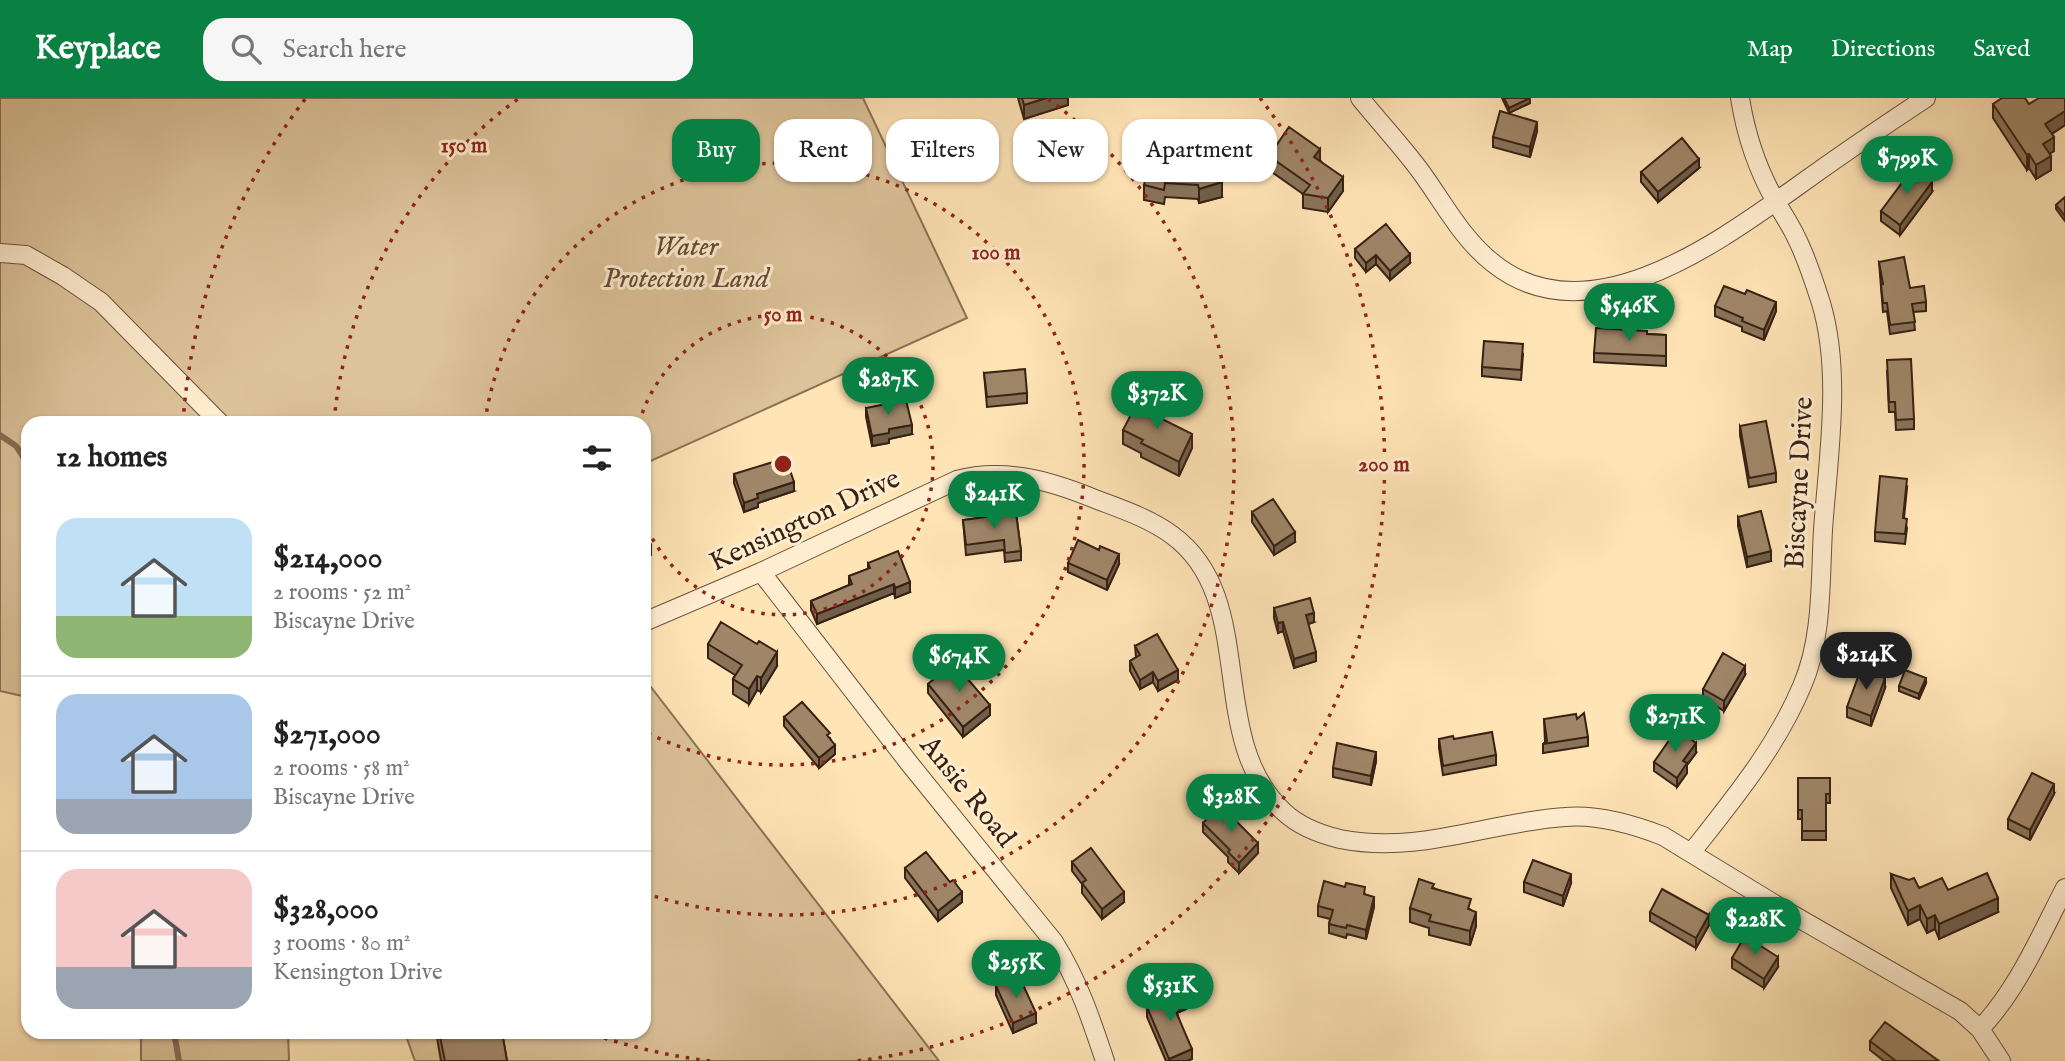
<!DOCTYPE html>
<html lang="en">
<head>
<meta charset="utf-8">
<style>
  :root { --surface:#fff; --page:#f6f6f6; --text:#222; --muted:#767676; --line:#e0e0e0; --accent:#0b8043 }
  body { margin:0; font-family:"IM FELL English",serif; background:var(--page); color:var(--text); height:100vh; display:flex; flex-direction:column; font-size:26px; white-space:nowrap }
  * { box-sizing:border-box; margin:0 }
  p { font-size:23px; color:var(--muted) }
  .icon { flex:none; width:38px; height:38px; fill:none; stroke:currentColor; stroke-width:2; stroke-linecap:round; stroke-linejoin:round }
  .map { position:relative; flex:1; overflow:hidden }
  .sheet { position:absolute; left:21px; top:318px; width:630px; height:623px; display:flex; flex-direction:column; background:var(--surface); border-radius:21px; box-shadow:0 2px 5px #0004 }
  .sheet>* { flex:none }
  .banner { position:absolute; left:672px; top:21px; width:665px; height:63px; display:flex; gap:14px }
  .price { position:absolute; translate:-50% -60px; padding:0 16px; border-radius:24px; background:var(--accent); color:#fff; font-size:23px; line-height:46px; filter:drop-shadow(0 2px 4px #0008) }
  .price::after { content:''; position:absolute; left:50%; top:42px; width:21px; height:16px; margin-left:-10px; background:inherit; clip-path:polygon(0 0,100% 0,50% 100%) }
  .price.selected { background:#222; color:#fff }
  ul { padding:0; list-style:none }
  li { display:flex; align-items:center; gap:21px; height:175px; padding:0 35px }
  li+li { border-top:2px solid var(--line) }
  li span { display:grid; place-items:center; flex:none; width:196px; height:140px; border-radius:21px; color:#555 }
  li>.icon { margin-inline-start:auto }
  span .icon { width:84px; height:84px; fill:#fffc; stroke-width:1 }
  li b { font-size:30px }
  h2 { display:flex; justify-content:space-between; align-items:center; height:84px; padding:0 35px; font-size:30px }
  .pill { padding:0 24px; border-radius:21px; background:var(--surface); box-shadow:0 2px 5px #0004; font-size:24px; line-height:63px }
  .pill.selected { background:var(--accent); color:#fff }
  header { display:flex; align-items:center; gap:42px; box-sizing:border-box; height:98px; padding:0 35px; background:var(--accent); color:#fff }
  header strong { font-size:33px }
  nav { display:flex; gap:38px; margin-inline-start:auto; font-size:24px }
  .search { width:490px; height:63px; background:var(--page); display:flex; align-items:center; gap:18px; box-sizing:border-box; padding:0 24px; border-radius:21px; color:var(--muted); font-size:26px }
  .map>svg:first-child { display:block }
</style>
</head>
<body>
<header>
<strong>Keyplace</strong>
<div class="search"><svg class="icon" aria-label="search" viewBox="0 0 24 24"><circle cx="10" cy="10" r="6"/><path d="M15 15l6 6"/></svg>Search here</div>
<nav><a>Map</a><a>Directions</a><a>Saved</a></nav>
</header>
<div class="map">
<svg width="2065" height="963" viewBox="0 0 2065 963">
  <rect width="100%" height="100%" fill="#ffe4b6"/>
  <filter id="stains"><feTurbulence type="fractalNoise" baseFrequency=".00286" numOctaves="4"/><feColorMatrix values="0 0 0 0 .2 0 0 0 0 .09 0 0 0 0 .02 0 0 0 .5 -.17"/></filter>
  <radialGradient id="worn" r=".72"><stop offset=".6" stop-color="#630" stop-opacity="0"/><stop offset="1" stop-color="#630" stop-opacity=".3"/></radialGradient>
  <path fill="#ddc39a" stroke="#8a7256" stroke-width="2" d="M0,0H863L967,220L644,366V326H28L27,599L0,593Z
    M644,580L939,963H415L405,935L644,934Z
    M141,935H288L289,963H141Z"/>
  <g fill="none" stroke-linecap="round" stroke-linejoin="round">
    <path stroke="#876e54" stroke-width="6" d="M0,337L16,348L28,366
      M174,934L179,963"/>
    <g stroke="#6a523c" stroke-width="20">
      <path id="street" d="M1360,0C1380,25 1402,48 1421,74C1443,104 1463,142 1493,165C1587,241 1717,145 1795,90C1838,59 1882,29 1926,0
        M0,155L26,157L63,178L101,204L221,326
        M761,474L909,665L1054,844C1078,882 1091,921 1105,963
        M644,524L761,474L957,382C1004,369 1051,383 1095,401C1121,411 1149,420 1172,437C1260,501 1204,640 1284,714C1300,729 1319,736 1340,741C1419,757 1488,724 1565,719C1598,716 1632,726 1663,738L1781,810L1960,913L1980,931L2001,963
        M1691,755C1732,703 1776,650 1802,588C1823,540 1820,483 1823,432C1828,360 1842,275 1821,205C1814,183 1807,161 1797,141C1791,128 1783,116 1776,104C1757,71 1746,38 1740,0
        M1980,931C2018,891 2040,838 2065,790"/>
    </g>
    <use href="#street" stroke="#ffedd0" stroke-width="18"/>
  </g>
  <path fill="#897359" stroke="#382113" stroke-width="2" d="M1018,0H1068V7L1024,21Z
    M1502,0H1530V5L1509,15Z
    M2065,1V27L2052,36L2054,53L2049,56L2051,72L2036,81L2029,70L2027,72L1993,20V6H2029Z
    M1537,33L1530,59L1493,49V39Z
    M1269,58L1320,62L1343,93L1328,114L1303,110V96L1269,72Z
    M1189,69L1222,99L1199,105L1198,101L1165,99L1164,106L1144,102V87Z
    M1699,70L1658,104L1641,84V74Z
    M1932,94L1900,137L1881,123V113Z
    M2065,99V123L2056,111V107Z
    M1355,151L1410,165L1390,182L1376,166L1366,174L1355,160Z
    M1879,164L1926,204V213L1913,214L1915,232L1890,236L1887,213L1883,214Z
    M1745,196L1776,213L1764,242L1742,233V229L1715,218V208Z
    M1647,236L1666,237V268L1594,264V255Z
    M1523,256L1521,282L1482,278V269Z
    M1887,272L1914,321V331L1896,332L1895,314H1889Z
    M984,275L1027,295V305L987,309Z
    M866,310L912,336L889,341V345L872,348L866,319Z
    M1158,319L1192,350L1179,378L1141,359V355L1123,346V332Z
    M1740,328L1776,375V384L1749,389L1740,337Z
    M734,376L794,393L758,405V409L744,414L734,385Z
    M1907,390L1904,420L1907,430L1905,446L1875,443V434Z
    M1252,414L1295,444L1274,457L1252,424Z
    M1016,415L1021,453V462L1005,464L1004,452L966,457L963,422Z
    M1738,419L1771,463L1747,469L1738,428Z
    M868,465L910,494L895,500L894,495L817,526L811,512V503L849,487V478L868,471Z
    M1068,465L1119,466L1107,492L1068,474Z
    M1274,510L1314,524L1308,526L1316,563L1294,570L1283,533L1278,535L1274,520Z
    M708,546L777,568L761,594L757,592L749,606L733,596V581L735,577L708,560Z
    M1135,548L1178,582L1158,593L1153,584L1140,591L1130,573V563L1136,559Z
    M1745,577L1724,613L1703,600V591Z
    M968,582L990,617L963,639L928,595V586Z
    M1926,585L1919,601L1899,593V588Z
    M1885,590L1871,628L1847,619V609Z
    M784,619L830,640L835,656L819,670L784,628Z
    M1544,621H1577L1588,639V648L1543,655V646L1545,644Z
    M1439,641H1454L1496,657V667L1443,677L1439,650Z
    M1696,655L1687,667V675L1677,689L1654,673V664Z
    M1376,663L1371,687L1333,679V670Z
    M1798,680H1830V705H1826V742H1802V721H1798Z
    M2054,696L2030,742L2008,731V721Z
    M1203,725L1258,755L1239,775L1228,764V759L1203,734Z
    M1072,764L1124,804L1102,821L1082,795V786L1072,773Z
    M905,770L950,784L962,804L938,823L905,780Z
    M1891,776L1919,790L1948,792L1998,814L1939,841L1935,831L1927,835L1920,821L1908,827L1891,790Z
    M1524,784L1571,785L1563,808L1524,794Z
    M1434,790L1471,812L1476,828L1470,847L1429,837V830L1410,824V810Z
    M1365,796L1374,809L1366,841L1347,836L1346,840L1329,835V826L1330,821L1318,818V808Z
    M1650,814L1709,827L1696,850L1650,823Z
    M1732,860L1778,869L1764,890L1732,870Z
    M996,888L1036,925L1013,935L996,897Z
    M1164,892L1186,911L1177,915L1192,961L1187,963H1166L1147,919V909L1164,902Z
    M436,934H502L507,963H441Z
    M1870,943L1939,963H1884L1870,952Z"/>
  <path fill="#6f5e49" stroke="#382113" stroke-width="2" d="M1046,0H1068V7L1024,21V7Z
    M1530,0V5L1509,15V10Z
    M2065,13V27L2045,40V26Z
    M1537,24V33L1530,59V49Z
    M2054,39V53L2043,60V46Z
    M1320,51V65L1314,59Z
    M2029,56V70L2027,72V57Z
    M2051,58V72L2036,81V67Z
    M1699,61V70L1658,104V94Z
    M1343,79V93L1328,114V100Z
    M1222,84V99L1199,105V91Z
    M1932,84V94L1900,137V127Z
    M1410,156V165L1390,182V173Z
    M1376,157V166L1366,174V165Z
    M1776,204V213L1764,242V232Z
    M1158,308V322L1154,317Z
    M912,327V336L889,341V345L872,348V338L889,331Z
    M1192,336V350L1179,378V364Z
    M794,384V393L758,405V409L744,414V405L757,396Z
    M1295,434V444L1274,457V448Z
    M651,447V457L644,460V451Z
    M1771,453V463L1747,469V459Z
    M1119,456V466L1107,492V482Z
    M910,484V494L895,500V490Z
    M894,486V495L817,526V516Z
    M1314,515V524L1306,527V517Z
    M1283,524V533L1278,535V525Z
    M777,554V568L761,594V580Z
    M1316,554V563L1294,570V561Z
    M1745,568V577L1724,613V603Z
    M1178,572V582L1158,593V583Z
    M1153,574V584L1140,591V582Z
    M757,578V592L749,606V591Z
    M1885,580V590L1871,628V618Z
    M1926,580V585L1919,601V596Z
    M990,607V617L963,639V629Z
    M1696,645V655L1687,667V675L1677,689V680L1683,663Z
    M835,647V656L819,670V660Z
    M1376,654V663L1371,687V678Z
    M2054,686V696L2030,742V732Z
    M1258,745V755L1239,775V765Z
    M1571,776V785L1563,808V798Z
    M962,794V804L938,823V813Z
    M1124,794V804L1102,821V811Z
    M1374,799V809L1366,841V832Z
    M1998,800V814L1939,841V826Z
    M1920,807V821L1908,827V813Z
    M1476,814V828L1470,847V833Z
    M1709,817V827L1696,850V840Z
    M1935,817V831L1927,835V821Z
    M1778,859V869L1764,890V881Z
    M1186,901V911L1173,916V907Z
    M1036,915V925L1013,935V925Z
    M1192,951V961L1187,963H1169V961Z"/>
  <path fill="#9f8668" stroke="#382113" stroke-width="2" d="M1022,0H1046L1024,7Z
    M1504,0H1530L1509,10Z
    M2002,0H2025L2029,6L2039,0H2065V13L2045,26L2054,39L2043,46L2051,58L2036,67L2029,56L2027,57L1993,6Z
    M1500,13L1537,24L1530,49L1493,39Z
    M1289,29L1320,51L1314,59L1343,79L1328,100L1303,96L1310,87L1269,58Z
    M1682,40L1699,61L1658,94L1641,74Z
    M1153,52L1189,59L1188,70L1216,62L1222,84L1199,91L1198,87L1165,85L1164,92L1144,87Z
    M1913,70L1932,84L1900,127L1881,113Z
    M2065,99V118L2056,107Z
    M1386,126L1410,156L1390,173L1376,157L1366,165L1355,151Z
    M1904,159L1910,190L1924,188L1926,204L1912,206L1915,224L1890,227L1887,205H1883L1881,187L1883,186L1879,164Z
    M1724,188L1745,196L1747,192L1776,204L1764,232L1742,223L1743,220L1715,208Z
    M1596,230L1647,233V236L1666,237V258L1594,255Z
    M1484,243L1523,246L1521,272L1482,269Z
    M1911,261L1914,321L1896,322L1895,304H1889L1887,262Z
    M1025,271L1027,295L987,299L984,275Z
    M1140,299L1158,308L1154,317L1192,336L1179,364L1141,345L1143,342L1123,332Z
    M906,302L912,327L889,331V335L872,338L866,310Z
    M1766,323L1776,375L1749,380L1740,328Z
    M786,360L794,384L757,396L758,400L744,405L734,376Z
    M1880,378L1907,381L1903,420L1907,421L1905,436L1875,434Z
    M1273,401L1295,434L1274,448L1252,414Z
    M1761,413L1771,453L1747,459L1738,419Z
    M1016,415L1021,453L1005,455L1004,442L966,447L963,422Z
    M644,432L651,447L644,451Z
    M1078,442L1099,452L1100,448L1119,456L1107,482L1068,465Z
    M898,453L910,484L895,490L894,486L817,516L811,503L852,486L849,478L870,470L868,465Z
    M1310,500L1314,515L1306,517L1316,554L1294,561L1283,524L1278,525L1274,510Z
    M721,524L757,546L759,543L777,554L761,580L757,578L749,591L733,581L742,567L708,546Z
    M1157,536L1178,572L1158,583L1153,574L1140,582L1130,563L1140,557L1135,548Z
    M1723,555L1745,568L1724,603L1703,591Z
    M957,562L968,577L966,579L990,607L963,629L928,586Z
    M1861,571L1885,580L1871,618L1847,609Z
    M1905,572L1926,580L1919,596L1899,588Z
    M802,604L830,635L827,637L835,647L819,660L784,619Z
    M1584,615L1588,639L1543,646L1547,643L1544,621L1576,616L1577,621Z
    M1677,631L1696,645L1683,663L1687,665L1677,680L1654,664Z
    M1492,634L1496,657L1443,668L1439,641L1453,638L1454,641Z
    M1337,645L1376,654L1371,678L1333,670Z
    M2032,675L2054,686L2030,732L2008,721Z
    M1798,680H1830V696H1826V733H1802V712H1798Z
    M1220,707L1258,745L1239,765L1228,754L1230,752L1203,725Z
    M1091,750L1124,794L1102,811L1082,785L1086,782L1072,764Z
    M926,754L950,784L953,782L962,794L938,813L905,770Z
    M1533,762L1571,776L1563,798L1524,784Z
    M1987,775L1998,800L1939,826L1935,817L1927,821L1920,807L1908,813L1891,776L1909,782L1914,780L1919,790L1942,780L1948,792Z
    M1419,781L1434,786L1432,790L1471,801L1468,811L1476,814L1470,833L1429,823L1431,817L1410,810Z
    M1324,783L1345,789L1346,785L1365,789L1364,796L1374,799L1366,832L1347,827L1346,830L1329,826L1333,812L1318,808Z
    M1662,791L1709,817L1696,840L1650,814Z
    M1745,838L1778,859L1764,881L1732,860Z
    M1019,878L1036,915L1013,925L996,888Z
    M1180,886L1186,901L1173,907L1192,951L1169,961L1147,909L1168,900L1164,892Z
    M1885,924L1939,963H1896L1870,943Z
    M439,934H502L507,963H445Z"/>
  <g fill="none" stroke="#8f2418" stroke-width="3.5" stroke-dasharray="3.5 7">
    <path d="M639 325A150 150 0 1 1 644 423"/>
    <path d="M485 324A301 301 0 1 1 644 633"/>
    <path d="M334 323A451 451 0 0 1 518 1M1048 1A451 451 0 0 1 647 796"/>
    <path d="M710 963A601 601 0 0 1 592 936M183 324A601 601 0 0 1 306 0M1260 0A601 601 0 0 1 856 963"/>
  </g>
  <g text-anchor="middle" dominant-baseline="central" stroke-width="6" stroke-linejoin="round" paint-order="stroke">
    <g font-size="28" font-style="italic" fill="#614a35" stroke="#ffedd0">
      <text x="686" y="149">Water<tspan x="686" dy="32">Protection Land</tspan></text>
    </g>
    <g font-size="28" fill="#382113" stroke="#ffedd0">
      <text transform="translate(1800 385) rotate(-87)">Biscayne Drive</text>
      <text transform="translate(805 423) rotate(-25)">Kensington Drive</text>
      <text transform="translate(967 694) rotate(51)">Ansie Road</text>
    </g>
  </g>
  <circle cx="783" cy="366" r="10" fill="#8f2418" stroke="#ffedd0" stroke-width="3.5"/>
  <g font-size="21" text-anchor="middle" font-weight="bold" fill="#8f2418" stroke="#ffedd0" stroke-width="6" stroke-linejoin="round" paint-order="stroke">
    <text x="464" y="54">150 m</text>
    <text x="996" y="161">100 m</text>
    <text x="783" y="223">50 m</text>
    <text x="1384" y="373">200 m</text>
  </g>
  <rect width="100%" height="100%" filter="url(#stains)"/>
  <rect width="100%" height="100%" fill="url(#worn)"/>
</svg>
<b class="price" style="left:1907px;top:98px">$799K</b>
<b class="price" style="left:1629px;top:245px">$546K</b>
<b class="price" style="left:888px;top:319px">$287K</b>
<b class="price" style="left:1157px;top:333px">$372K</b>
<b class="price" style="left:994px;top:433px">$241K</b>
<b class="price selected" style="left:1866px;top:594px">$214K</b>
<b class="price" style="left:959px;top:596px">$674K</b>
<b class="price" style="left:1675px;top:656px">$271K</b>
<b class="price" style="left:1231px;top:736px">$328K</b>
<b class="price" style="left:1755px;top:859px">$228K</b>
<b class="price" style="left:1016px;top:902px">$255K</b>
<b class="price" style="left:1170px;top:925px">$531K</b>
<div class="banner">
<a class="pill selected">Buy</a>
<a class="pill">Rent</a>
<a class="pill">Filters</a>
<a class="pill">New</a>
<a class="pill">Apartment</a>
</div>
<section class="sheet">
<h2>12 homes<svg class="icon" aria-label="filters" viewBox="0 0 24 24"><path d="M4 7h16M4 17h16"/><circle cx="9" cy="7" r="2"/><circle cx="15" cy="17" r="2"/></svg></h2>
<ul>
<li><span style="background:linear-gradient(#bfe0f5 70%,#8fb573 0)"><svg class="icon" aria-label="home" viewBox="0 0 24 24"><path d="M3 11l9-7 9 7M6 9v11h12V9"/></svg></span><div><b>$214,000</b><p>2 rooms · 52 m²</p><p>Biscayne Drive</p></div></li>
<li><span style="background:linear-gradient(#a9c7e8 75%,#9aa5b1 0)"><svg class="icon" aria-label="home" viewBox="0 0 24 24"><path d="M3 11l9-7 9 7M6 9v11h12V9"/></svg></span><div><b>$271,000</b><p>2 rooms · 58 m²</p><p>Biscayne Drive</p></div></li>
<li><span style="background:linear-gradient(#f6c9c9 70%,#9aa5b1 0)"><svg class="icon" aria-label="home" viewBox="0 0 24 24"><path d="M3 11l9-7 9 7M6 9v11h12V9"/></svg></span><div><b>$328,000</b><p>3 rooms · 80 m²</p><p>Kensington Drive</p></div></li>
</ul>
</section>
</div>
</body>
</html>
